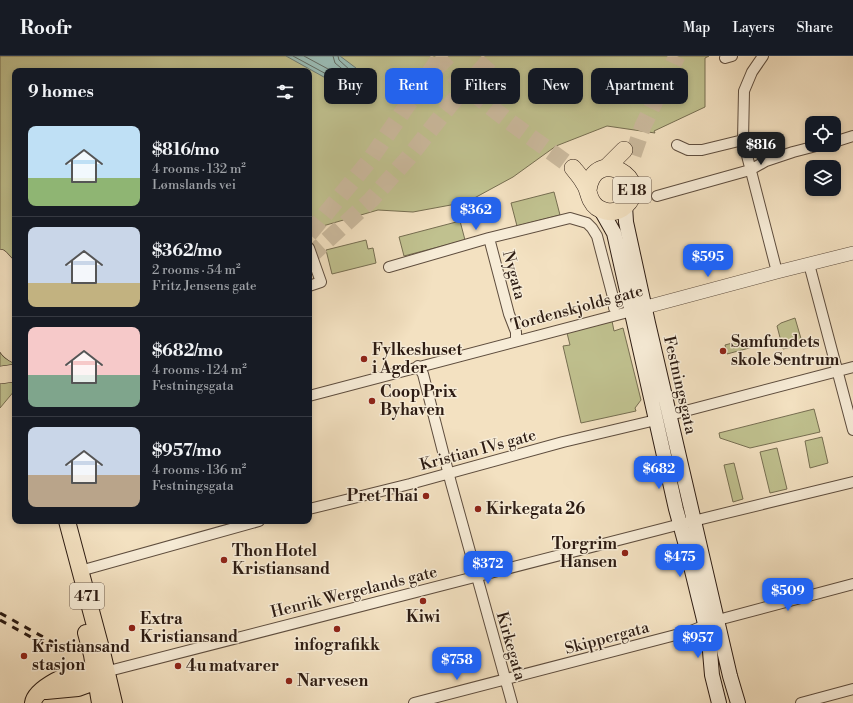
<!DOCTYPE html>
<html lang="en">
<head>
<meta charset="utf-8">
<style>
  :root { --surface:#171b24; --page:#20242c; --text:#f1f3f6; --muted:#9ea1a6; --line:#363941; --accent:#2563eb }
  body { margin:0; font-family:"Libre Bodoni",serif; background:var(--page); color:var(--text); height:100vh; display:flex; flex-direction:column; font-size:15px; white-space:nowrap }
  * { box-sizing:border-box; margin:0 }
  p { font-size:13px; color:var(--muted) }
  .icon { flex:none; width:22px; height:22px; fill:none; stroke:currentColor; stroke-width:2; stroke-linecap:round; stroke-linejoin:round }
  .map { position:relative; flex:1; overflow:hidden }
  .side { position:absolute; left:12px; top:12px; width:300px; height:456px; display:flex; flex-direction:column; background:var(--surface); border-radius:8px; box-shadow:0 2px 6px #0003 }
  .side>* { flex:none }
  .banner { position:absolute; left:324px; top:12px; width:380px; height:36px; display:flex; gap:8px }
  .controls { position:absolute; left:805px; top:60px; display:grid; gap:8px }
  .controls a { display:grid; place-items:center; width:36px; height:36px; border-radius:8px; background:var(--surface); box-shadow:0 2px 6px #0003; font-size:20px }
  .price { position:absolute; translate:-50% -34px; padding:0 9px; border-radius:8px; background:var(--accent); color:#fff; font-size:13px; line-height:26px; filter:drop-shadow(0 1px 2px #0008) }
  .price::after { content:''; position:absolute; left:50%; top:24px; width:12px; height:9px; margin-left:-6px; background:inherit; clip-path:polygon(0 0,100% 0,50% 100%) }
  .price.current { background:#222; color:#fff }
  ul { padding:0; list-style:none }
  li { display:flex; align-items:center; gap:12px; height:100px; padding:0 16px }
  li+li { border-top:1px solid var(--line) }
  li span { display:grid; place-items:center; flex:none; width:112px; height:80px; border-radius:8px; color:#555 }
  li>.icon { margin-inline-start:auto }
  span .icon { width:48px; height:48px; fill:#fffc; stroke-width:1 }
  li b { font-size:17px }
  h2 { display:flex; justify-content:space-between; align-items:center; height:48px; padding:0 16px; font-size:17px }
  .chip { padding:0 14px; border-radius:8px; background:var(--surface); box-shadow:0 2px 6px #0003; font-size:14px; line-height:36px }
  .chip.current { background:var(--accent); color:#fff }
  header { display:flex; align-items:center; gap:24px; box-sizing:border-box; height:56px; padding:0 20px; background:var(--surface); border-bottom:1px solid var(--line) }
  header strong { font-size:19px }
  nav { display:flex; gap:22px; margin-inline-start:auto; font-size:14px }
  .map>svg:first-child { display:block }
</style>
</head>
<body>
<header>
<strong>Roofr</strong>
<nav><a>Map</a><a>Layers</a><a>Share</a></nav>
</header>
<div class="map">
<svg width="853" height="647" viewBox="0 0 853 647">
  <rect width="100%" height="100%" fill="#f3e1c1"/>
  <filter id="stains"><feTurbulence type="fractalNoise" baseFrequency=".005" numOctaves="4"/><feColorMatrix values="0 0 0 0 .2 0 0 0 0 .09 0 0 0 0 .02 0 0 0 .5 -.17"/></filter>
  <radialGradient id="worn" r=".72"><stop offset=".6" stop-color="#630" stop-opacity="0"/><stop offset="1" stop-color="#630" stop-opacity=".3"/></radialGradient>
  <path fill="#c0c18f" stroke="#766e51" d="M0,0H709L705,2V51L654,75L655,77L607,70L556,90L513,121L467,146L413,156L378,154L309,174V15H15V334L0,352Z
    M554,136L560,159L517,170L511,147Z
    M460,165L465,184L404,200L399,181Z
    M366,184L368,193L373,192L376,207L332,218L326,194Z
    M795,262L802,286L796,290L783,293L777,270L781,267Z
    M612,265L614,275L623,272L641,344L635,352L636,355L581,367L563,290L570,289L567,277Z
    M751,282L753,291L727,298L725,289Z
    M814,353L820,376L750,392L720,382L719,377Z
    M822,381L828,407L810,412L805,385Z
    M777,392L787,433L770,437L760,396Z
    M734,407L743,443L733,446L724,409Z"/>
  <path fill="#9bbdb6" stroke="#6f7d75" d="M286,0H340L356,12L354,26L340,30Z"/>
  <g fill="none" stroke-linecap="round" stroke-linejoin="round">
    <path stroke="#646c64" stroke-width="1" d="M293,0L341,26L350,22L351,15L339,4L338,0
      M304,0L341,20L345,19L346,16L335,7L333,0"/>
    <path stroke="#cbba9e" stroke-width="17" stroke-dasharray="17 8" stroke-linecap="butt" d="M436,0C478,47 524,75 573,112
      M633,99L643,70L677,0
      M309,178L369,105L441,0
      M309,201L371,144L409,101L450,49L493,0"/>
    <g stroke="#5e4d3e" stroke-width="12">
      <path id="minor" d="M763,0L752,16L744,35L743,84L777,216
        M725,2L732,0
        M834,86L853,80
        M677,89L688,94H702L743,84
        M657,140L750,114L766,105L793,96L820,89
        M489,182L509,258L516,276V285
        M309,192L321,226L309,230
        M809,208L853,374
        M389,211L489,182L570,162L587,167L592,172L597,180L614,245V252
        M418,310L423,318L451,427L512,647
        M309,340L632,255
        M670,359L853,311
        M309,453L410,428L563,386L656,364
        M80,515L259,465
        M101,617L681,468L853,426
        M414,647L691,575L718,564L853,528
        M801,647L853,633"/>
    </g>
    <g stroke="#5e4d3e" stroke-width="14">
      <path id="tertiary" d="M635,254L777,216L853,197"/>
    </g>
    <g stroke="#2d1c13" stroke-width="16">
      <path id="secondary" d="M625,150L626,166L648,267L730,620L738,647
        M601,154L614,177L676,453L685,486L709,584L712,619L719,647"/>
    </g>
    <g stroke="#2d1c13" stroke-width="18">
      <path id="primary" d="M67,465L102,596L114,647
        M86,577L92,599L100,647
        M46,635L78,632L89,628L95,619
        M33,647C35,632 73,614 86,615C89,616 92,617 95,619"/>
    </g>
    <g stroke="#2d1c13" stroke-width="18">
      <path id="trunk" d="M573,112C577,117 581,121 584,127C588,132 588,138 591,144C597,156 614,160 625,150C655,124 594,88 588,134
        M606,112L624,94
        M0,202L11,214L15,225
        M0,221C8,236 10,251 6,267
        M15,262C0,268 0,291 15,298
        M0,319L15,317"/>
    </g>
    <use href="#minor" stroke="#f7ecd7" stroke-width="10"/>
    <use href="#tertiary" stroke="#f7ecd7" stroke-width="13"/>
    <use href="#secondary" stroke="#f7ecd7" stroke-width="14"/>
    <use href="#primary" stroke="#f3e1c1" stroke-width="16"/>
    <use href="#trunk" stroke="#f3e1c1" stroke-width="17"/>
    <path stroke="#2d1c13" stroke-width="3" stroke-dasharray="7 7" stroke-linecap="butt" d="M0,557L54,587
      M0,564L51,592"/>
  </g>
  <g fill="#8f2418" stroke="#f7ecd7" stroke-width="1.5">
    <circle cx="723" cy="295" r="4"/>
    <circle cx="364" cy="303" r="4"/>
    <circle cx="372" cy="345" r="4"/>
    <circle cx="426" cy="440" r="4"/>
    <circle cx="478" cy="453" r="4"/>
    <circle cx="625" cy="497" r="4"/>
    <circle cx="224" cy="504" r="4"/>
    <circle cx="423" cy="545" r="4"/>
    <circle cx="132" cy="572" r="4"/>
    <circle cx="337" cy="573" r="4"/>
    <circle cx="24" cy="600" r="4"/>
    <circle cx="178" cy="610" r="4"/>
    <circle cx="289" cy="625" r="4"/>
  </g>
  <g text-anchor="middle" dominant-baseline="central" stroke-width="3" stroke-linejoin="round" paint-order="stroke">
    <g fill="#f7ecd7" stroke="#6a5a4e" stroke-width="1">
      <rect x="613" y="121" width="38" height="26" rx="3"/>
      <rect x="70" y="527" width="34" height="26" rx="3"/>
    </g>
    <g font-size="15" font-weight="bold" fill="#2d1c13">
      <text x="632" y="134">E 18</text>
      <text x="87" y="540">471</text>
    </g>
    <g font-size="16" fill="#2d1c13" stroke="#f7ecd7">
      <text transform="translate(514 219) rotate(75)">Nygata</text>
      <text transform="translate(577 252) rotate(-15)">Tordenskjolds gate</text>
      <text transform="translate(680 329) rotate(77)">Festningsgata</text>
      <text transform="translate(478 394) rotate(-15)">Kristian IVs gate</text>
      <text transform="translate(354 536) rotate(-14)">Henrik Wergelands gate</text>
      <text transform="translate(607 582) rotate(-15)">Skippergata</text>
      <text transform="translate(511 590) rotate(74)">Kirkegata</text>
    </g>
    <g font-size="16" font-weight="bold" fill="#2d1c13" stroke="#f7ecd7" text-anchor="start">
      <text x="731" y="286">Samfundets<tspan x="731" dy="18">skole Sentrum</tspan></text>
      <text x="372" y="294">Fylkeshuset<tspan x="372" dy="18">i Agder</tspan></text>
      <text x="380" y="336">Coop Prix<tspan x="380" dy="18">Byhaven</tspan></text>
      <text x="418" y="440" text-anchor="end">Pret Thai</text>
      <text x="486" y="453">Kirkegata 26</text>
      <text x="617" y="488" text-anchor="end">Torgrim<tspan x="617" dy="18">Hansen</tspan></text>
      <text x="232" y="495">Thon Hotel<tspan x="232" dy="18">Kristiansand</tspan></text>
      <text x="423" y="561" text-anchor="middle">Kiwi</text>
      <text x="140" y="563">Extra<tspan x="140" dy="18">Kristiansand</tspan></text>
      <text x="337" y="589" text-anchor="middle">infografikk</text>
      <text x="32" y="591">Kristiansand<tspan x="32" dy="18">stasjon</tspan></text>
      <text x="186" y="610">4u matvarer</text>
      <text x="297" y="625">Narvesen</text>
    </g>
  </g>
  <rect width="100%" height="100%" filter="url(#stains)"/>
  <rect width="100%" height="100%" fill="url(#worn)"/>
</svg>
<div class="controls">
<a><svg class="icon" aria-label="locate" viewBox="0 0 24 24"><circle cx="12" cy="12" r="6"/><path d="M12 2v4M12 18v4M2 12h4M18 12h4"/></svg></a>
<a><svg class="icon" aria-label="layers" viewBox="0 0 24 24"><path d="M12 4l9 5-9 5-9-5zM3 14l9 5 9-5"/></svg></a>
</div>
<b class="price current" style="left:761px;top:110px">$816</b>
<b class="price" style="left:476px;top:175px">$362</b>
<b class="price" style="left:708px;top:222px">$595</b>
<b class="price" style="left:659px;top:434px">$682</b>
<b class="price" style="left:680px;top:522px">$475</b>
<b class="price" style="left:488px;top:529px">$372</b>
<b class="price" style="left:788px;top:556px">$509</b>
<b class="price" style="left:698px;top:603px">$957</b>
<b class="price" style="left:457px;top:625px">$758</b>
<div class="banner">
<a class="chip">Buy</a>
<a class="chip current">Rent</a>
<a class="chip">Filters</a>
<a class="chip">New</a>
<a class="chip">Apartment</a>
</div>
<section class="side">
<h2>9 homes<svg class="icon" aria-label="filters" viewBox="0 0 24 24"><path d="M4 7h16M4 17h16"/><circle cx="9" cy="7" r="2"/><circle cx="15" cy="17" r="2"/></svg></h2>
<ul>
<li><span style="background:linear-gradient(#bfe0f5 65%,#8fb573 0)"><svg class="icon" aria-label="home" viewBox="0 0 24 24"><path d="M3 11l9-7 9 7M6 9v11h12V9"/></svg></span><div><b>$816/mo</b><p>4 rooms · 132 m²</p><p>Lømslands vei</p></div></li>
<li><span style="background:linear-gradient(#c9d6e8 70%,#c2b280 0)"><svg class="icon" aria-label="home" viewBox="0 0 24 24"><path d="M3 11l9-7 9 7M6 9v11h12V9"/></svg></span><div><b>$362/mo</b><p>2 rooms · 54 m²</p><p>Fritz Jensens gate</p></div></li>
<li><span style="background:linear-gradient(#f6c9c9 60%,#7fa58c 0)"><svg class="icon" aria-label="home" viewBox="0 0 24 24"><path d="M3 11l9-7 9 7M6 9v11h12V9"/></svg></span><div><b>$682/mo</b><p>4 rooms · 124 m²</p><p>Festningsgata</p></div></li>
<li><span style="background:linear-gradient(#c9d6e8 60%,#b9a48a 0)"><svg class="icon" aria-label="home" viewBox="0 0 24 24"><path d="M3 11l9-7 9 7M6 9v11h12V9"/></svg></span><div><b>$957/mo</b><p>4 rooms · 136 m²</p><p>Festningsgata</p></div></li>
</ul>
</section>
</div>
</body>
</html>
